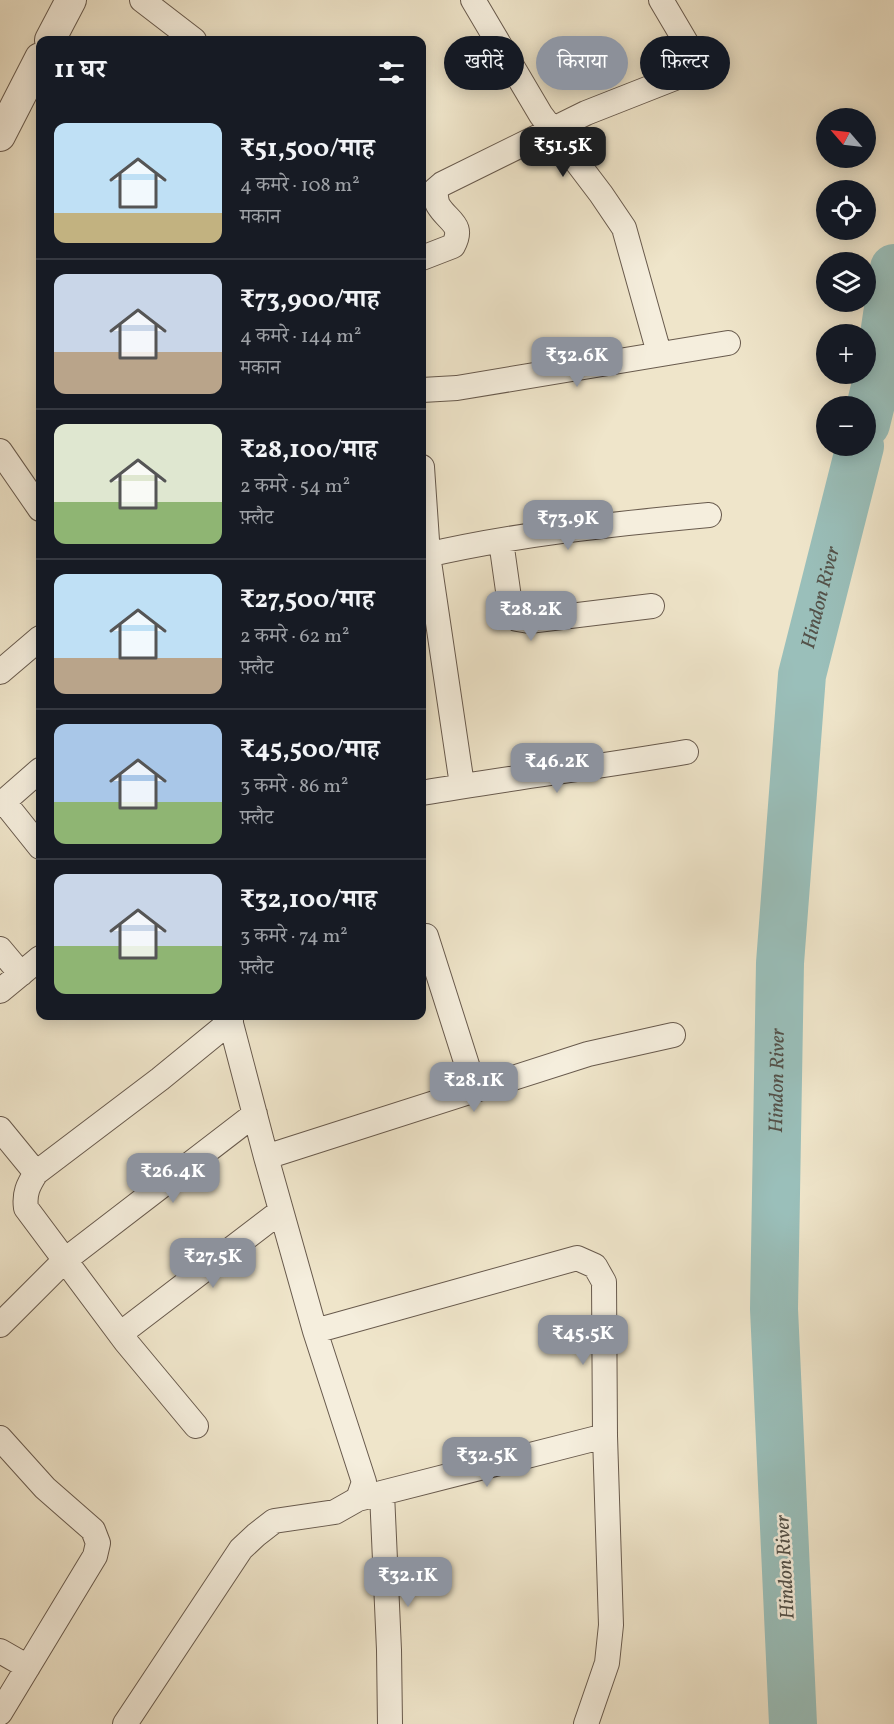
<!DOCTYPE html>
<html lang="hi">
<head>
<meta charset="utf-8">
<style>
  :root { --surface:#171b24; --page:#242831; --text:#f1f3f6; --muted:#9ea1a6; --line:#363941; --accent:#8c9099 }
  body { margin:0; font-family:Vollkorn,"Noto Serif Devanagari",serif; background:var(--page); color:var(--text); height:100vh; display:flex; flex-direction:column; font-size:22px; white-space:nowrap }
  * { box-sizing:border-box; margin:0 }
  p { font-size:20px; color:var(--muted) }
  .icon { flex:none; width:33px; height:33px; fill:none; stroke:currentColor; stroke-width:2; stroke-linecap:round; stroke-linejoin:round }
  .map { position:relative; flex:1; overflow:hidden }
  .sheet { position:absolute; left:36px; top:36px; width:390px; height:984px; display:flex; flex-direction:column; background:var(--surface); border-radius:12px; box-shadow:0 3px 15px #0003 }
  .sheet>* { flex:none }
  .top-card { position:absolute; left:444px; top:36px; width:360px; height:54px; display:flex; gap:12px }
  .needle { width:39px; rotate:298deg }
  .controls { position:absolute; left:816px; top:108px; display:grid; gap:12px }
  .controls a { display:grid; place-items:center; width:60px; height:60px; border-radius:50%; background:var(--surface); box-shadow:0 3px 15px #0003; font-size:30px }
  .price { position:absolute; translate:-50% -51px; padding:0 14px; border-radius:12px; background:var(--accent); color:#fff; font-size:20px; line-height:39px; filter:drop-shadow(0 2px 3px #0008) }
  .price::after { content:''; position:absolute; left:50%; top:36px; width:18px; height:14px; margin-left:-9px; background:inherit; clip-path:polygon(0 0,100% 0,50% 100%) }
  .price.on { background:#222; color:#fff }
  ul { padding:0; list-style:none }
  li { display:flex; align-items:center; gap:18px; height:150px; padding:0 18px }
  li+li { border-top:2px solid var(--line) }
  li span { display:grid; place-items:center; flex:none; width:168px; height:120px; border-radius:12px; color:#555 }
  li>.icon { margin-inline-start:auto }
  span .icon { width:72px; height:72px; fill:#fffc; stroke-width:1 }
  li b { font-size:26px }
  h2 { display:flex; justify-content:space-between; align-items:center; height:72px; padding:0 18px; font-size:26px }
  .tag { padding:0 21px; border-radius:27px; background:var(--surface); box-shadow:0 3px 15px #0003; font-size:21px; line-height:54px }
  .tag.on { background:var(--accent); color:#fff }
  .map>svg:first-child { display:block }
</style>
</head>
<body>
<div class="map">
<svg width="894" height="1724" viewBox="0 0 894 1724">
  <rect width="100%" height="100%" fill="#efe5ca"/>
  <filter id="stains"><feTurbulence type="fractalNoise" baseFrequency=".00333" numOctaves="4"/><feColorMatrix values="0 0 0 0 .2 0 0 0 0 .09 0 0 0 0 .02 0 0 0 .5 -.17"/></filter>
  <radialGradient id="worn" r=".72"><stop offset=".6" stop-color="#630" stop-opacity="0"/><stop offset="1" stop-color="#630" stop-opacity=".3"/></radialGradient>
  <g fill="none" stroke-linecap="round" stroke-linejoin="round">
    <g stroke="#9abfba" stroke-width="48">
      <path d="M866,424L878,375L894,268"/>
      <path id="s1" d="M793,1724L774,1309L780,963L802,675L860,446"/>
    </g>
    <g stroke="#685a4d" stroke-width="26">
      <path id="minor" d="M142,0L194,40
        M473,0L541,115L601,194L624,228L659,353
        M422,258L453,246C465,224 448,222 438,205C436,201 436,195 435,190L442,184L586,113L680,76L690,62L687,44L661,0
        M422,390L457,388L728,343
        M0,451L40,509
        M422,467L428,555L462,785
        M501,541L511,612L517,619L529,621L652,606
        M422,556C516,534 613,524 709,515
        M0,672L40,638
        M422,793C509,778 598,767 686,752
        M4,802L40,847
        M0,805L40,770
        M426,936L475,1090
        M0,949L21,974
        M0,991L40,958
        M0,1129L36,1173
        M266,1157L588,1054L673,1035
        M0,1325L65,1260L255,1114
        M315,1331L577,1258L595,1266L604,1282L605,1436L611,1625L607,1663L586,1724
        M120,1334L281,1211
        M196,1426L126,1342L26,1208C24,1194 28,1185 36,1173L160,1079L231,1021
        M0,1438L45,1488L93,1530L98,1543L95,1556L0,1713
        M382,1493L389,1650L390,1724
        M358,1499L605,1436
        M0,1651L28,1667
        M125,1724L241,1549L256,1535L274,1521L335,1512L358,1499L364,1482L315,1331L266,1157L229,1016"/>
    </g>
    <g stroke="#685a4d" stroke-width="32">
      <path id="tertiary" d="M50,40L71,0
        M0,136L40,58"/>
    </g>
    <use href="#minor" stroke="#f5eedd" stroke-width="24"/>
    <use href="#tertiary" stroke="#f5eedd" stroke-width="30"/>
  </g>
  <g text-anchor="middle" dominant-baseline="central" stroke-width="5" stroke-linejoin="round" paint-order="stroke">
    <g font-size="20" font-style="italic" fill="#535149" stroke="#f5eedd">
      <text stroke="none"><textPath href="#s1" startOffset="1130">Hindon River</textPath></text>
      <text stroke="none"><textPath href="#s1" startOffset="644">Hindon River</textPath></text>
      <text transform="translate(786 1567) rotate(-93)">Hindon River</text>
    </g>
  </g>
  <rect width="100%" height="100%" filter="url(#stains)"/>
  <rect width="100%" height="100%" fill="url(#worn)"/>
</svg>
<div class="controls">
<a><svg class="needle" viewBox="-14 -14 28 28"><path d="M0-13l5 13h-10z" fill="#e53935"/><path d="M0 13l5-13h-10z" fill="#9ea1a6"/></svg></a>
<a><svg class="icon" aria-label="locate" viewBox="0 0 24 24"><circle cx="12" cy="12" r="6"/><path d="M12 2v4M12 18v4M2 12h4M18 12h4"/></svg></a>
<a><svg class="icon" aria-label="layers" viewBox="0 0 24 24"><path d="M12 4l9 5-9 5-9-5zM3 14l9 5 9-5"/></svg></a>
<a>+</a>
<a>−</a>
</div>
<b class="price on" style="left:563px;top:178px">₹51.5K</b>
<b class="price" style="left:577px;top:388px">₹32.6K</b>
<b class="price" style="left:568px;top:551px">₹73.9K</b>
<b class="price" style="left:531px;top:642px">₹28.2K</b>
<b class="price" style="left:557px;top:794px">₹46.2K</b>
<b class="price" style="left:474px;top:1113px">₹28.1K</b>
<b class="price" style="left:173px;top:1204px">₹26.4K</b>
<b class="price" style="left:213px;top:1289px">₹27.5K</b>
<b class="price" style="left:583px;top:1366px">₹45.5K</b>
<b class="price" style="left:487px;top:1488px">₹32.5K</b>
<b class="price" style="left:408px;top:1608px">₹32.1K</b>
<div class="top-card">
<a class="tag">खरीदें</a>
<a class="tag on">किराया</a>
<a class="tag">फ़िल्टर</a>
</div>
<section class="sheet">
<h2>11 घर<svg class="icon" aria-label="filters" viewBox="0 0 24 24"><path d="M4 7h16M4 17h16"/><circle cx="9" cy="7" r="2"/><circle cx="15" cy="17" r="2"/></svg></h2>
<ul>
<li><span style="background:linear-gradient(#bfe0f5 75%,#c2b280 0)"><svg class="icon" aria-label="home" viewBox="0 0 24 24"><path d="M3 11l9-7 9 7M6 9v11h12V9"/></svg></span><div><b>₹51,500/माह</b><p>4 कमरे · 108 m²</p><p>मकान</p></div></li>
<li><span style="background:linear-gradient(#c9d6e8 65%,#b9a48a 0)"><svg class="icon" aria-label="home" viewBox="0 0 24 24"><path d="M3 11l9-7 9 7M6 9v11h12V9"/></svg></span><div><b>₹73,900/माह</b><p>4 कमरे · 144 m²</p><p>मकान</p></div></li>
<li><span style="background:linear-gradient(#dfe7d0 65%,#8fb573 0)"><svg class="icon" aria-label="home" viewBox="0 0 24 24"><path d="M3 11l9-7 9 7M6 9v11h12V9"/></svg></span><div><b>₹28,100/माह</b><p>2 कमरे · 54 m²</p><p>फ़्लैट</p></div></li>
<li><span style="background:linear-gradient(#bfe0f5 70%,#b9a48a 0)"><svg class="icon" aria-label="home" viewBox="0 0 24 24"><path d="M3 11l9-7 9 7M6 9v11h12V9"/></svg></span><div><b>₹27,500/माह</b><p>2 कमरे · 62 m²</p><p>फ़्लैट</p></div></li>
<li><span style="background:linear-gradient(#a9c7e8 65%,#8fb573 0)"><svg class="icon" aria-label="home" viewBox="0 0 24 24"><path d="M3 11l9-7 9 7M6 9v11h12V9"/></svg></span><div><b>₹45,500/माह</b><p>3 कमरे · 86 m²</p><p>फ़्लैट</p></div></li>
<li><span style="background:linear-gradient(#c9d6e8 60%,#8fb573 0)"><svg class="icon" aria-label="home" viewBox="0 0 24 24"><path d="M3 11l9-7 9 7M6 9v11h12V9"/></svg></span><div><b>₹32,100/माह</b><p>3 कमरे · 74 m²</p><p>फ़्लैट</p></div></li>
</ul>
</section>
</div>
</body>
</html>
